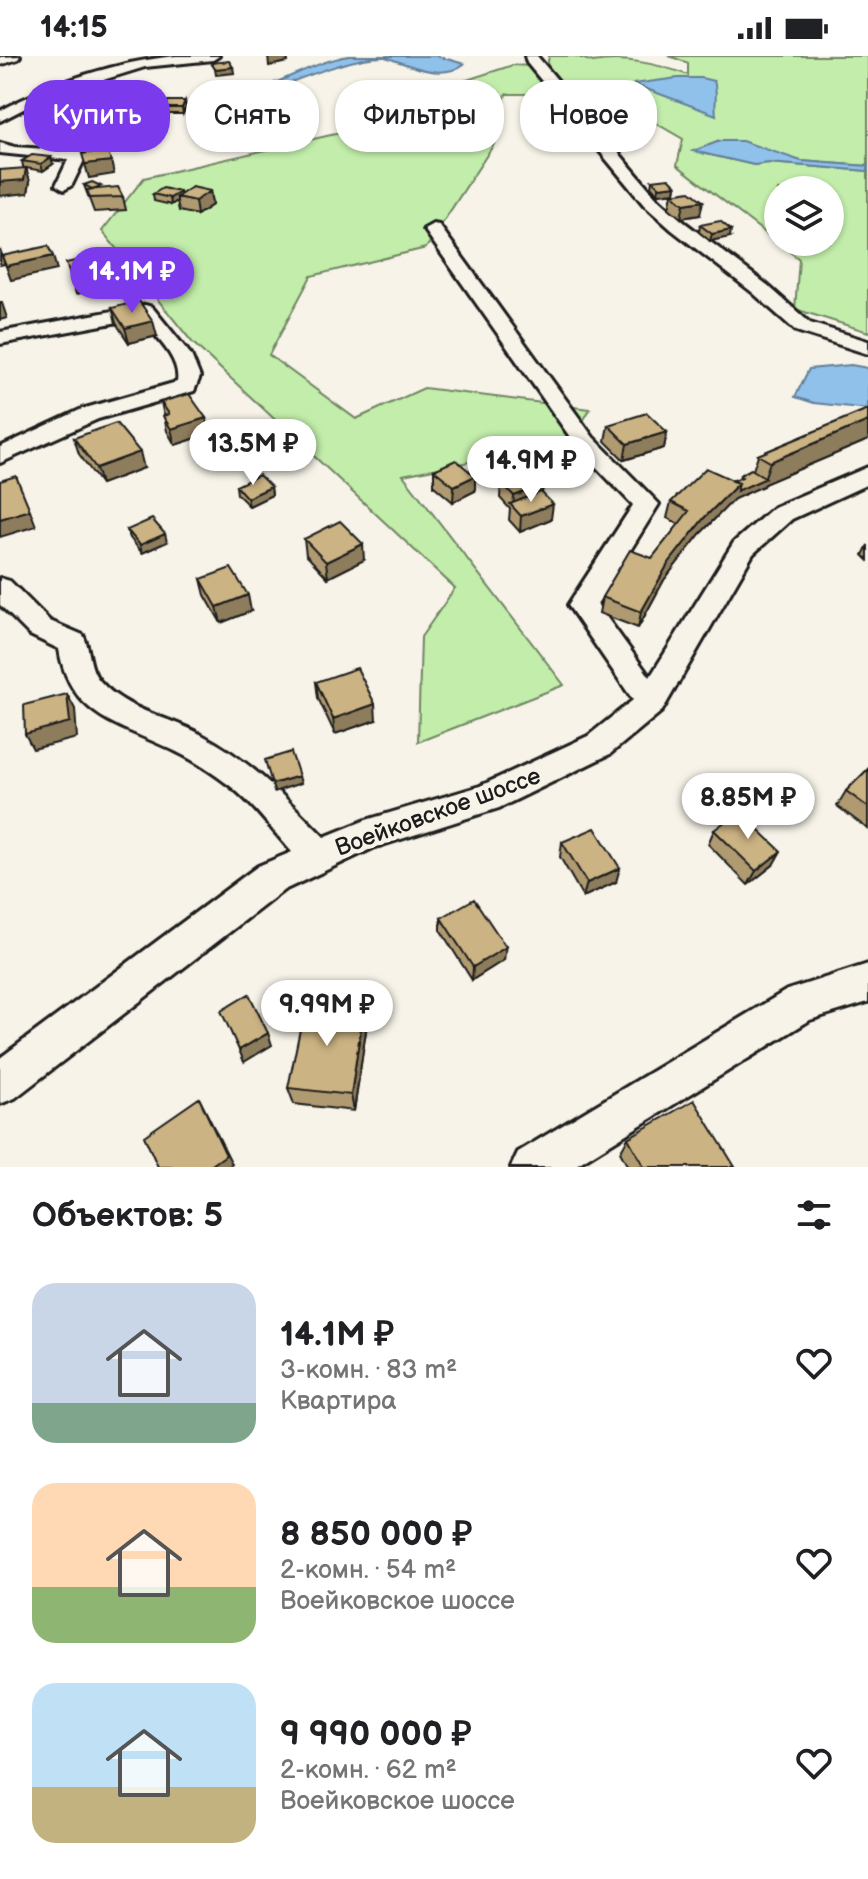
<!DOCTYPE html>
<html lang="ru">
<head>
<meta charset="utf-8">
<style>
  :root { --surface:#fff; --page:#f6f6f6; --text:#202124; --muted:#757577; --accent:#7c3aed }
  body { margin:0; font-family:"Balsamiq Sans",sans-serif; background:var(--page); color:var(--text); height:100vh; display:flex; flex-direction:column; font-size:30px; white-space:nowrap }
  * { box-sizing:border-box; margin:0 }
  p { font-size:26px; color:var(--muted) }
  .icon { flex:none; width:44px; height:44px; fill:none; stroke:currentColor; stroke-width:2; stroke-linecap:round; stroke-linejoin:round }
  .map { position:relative; height:1111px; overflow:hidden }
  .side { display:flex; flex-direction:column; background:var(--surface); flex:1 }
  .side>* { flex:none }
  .banner { position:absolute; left:24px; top:24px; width:820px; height:72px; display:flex; gap:16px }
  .fabs { position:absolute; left:764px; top:120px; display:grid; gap:16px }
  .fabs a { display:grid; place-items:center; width:80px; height:80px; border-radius:50%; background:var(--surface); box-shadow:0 2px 6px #0004; font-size:40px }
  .price { position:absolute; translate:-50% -68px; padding:0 18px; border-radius:28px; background:#fff; color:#222; font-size:26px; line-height:52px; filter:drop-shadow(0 2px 4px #0008) }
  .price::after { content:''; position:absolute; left:50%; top:48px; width:24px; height:18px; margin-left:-12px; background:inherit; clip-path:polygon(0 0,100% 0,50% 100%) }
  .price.current { background:var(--accent); color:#fff }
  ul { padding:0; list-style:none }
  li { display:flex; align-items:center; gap:24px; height:200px; padding:0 32px }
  li span { display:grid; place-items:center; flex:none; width:224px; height:160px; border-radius:24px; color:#555 }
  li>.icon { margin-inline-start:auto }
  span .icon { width:96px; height:96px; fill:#fffc; stroke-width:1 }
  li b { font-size:34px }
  h2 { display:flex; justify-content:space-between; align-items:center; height:96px; padding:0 32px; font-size:34px }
  .chip { padding:0 28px; border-radius:32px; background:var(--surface); box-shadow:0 2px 6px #0004; font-size:28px; line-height:72px }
  .chip.current { background:var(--accent); color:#fff }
  .status { display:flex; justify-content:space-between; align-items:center; height:56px; padding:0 40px; background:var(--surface); direction:ltr }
  .status svg { height:22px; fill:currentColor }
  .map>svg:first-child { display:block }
</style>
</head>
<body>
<div class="status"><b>14:15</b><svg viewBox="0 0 49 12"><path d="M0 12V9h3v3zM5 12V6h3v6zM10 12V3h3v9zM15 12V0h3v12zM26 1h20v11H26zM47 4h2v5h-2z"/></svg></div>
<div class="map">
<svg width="868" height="1111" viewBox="0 0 868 1111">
  <rect width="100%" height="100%" fill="#f7f3e8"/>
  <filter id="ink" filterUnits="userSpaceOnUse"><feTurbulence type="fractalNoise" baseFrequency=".0125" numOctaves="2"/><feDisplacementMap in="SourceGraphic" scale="16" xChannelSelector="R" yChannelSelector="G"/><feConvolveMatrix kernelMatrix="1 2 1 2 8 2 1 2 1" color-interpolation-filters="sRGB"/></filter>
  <g filter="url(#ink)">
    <path fill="#c2edaa" stroke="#6f8463" stroke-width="2" fill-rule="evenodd" d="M549,0H575L593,6C622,0 659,8 688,19V7L669,0H868V110L801,105L720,85L694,95L754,109L768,107L868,115V276L795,253L799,203L677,109L683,83L605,38H506L494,88L426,192L311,220L269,299L356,363L424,332L590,353L571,386L403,419L564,629L418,686L421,581L455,532L192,286L102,175L144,122L431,56L448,30L513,9L547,11ZM778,134H830V186H778Z"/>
    <path fill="#90c1eb" stroke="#627f98" stroke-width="2" d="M349,0H437L464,8C441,26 408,8 385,1C355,0 305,21 278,31L274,38L252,39V35C287,25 313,6 349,0Z
      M678,22H701L714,25C718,37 714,47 716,59L633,28Z
      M720,85H742L801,105L868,110V115L769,107L754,109L693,95Z
      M851,309L868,312V353L814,347L795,341L809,313Z"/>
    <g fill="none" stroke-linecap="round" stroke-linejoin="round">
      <g stroke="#1c1c1c" stroke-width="6">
        <path id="minor" d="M20,0L18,3L0,9V1Z
          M176,0H219L213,4L145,11L45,42L0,65V55C53,26 115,6 176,0Z
          M525,0H537L656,141L684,166L766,228L810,267L868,285V298L796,275L752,236L672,174L644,149L527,7Z
          M0,87L15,91L78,95L86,100L72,129L64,134L56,129L68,104L0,97Z
          M433,168L439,169L593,381L659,448L597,548L650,621L734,486L774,451L868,411V428L792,463L753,498L662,655L610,698L499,752L373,792L284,834L15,1042L0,1048V1002L258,810L292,796C272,774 252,746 229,729C213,717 194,704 177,696C123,669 70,663 59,593L30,579L0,549V522L10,525L50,565L83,579C91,594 88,612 100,625C127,656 168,660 202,679C254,707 283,740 324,781L366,764L480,730L588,680L633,644L568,549L633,449L577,391L424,173Z
          M145,249L152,251L191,299L200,321L194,335L98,363L0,407V391L82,353L177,326C181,302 154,279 140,262L0,288V276Z
          M868,908V946L810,964L573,1111H511L518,1096L787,934Z"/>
      </g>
      <use href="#minor" fill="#f7f3e8" fill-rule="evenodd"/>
    </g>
    <path fill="#af9a71" stroke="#1c1c1c" stroke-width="2" d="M147,29L148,35L144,42L128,43L126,36Z
      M66,41L70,53L60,61L32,60L29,47Z
      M186,51L183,58H166L165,52Z
      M84,63L124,72L123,73L131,86L129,93L99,94L96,81L97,78L88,76Z
      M22,105L53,108L43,115L26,112L30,125L28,137Z
      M652,124L676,129L675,136L658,138L651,130Z
      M84,129L102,133L123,141L126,154L94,156Z
      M210,135L212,149L197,159L179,155L177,145L171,149L154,145L153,138L180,139Z
      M672,138L700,159L681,162L669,152Z
      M700,169L730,181L710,185L699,176Z
      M112,252L157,280L129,287L116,267Z
      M161,346L206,362L209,378L175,389L167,375Z
      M868,353V384L764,428L763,430L734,443L700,478L664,524L638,572L599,557L602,541L652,502L679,468L667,462L671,446L739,422L740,419L753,414L758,399Z
      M608,369L667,376L664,392L624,404L605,385Z
      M74,382L144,412L101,428L79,398Z
      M434,414L475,435L453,446L434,430Z
      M501,426L543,429L542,437L551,463L520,476L509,464L510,453L500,442Z
      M236,430L271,431L272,439L249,450L237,438Z
      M127,474L167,486L142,497L130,482Z
      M304,483L364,504L328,522L306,499Z
      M868,489V504L863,499Z
      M201,523L251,555L221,567L205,539Z
      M316,626L376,664L335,678L318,642Z
      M868,713V773L837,750L846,735Z
      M714,774L773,809L748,829L708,788Z
      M562,786L616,826L583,841L560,801Z
      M441,862L504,904L472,924L441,875Z
      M367,968L354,1055L294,1048L288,1032Z
      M628,1082L735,1111H628L620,1096Z"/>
    <path fill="#8e7d5c" stroke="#1c1c1c" stroke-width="2" d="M268,0H287L288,6L269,10Z
      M233,11L234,17L216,19L215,13Z
      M147,29L148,35L144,42L143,36Z
      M66,41L70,53L60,61L57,49Z
      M185,45L186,51L183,58L182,52Z
      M121,60L124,72L108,80L105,68Z
      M128,73L131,86L129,93L126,80Z
      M51,101L53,108L43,115L41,108Z
      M111,105L114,118L89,122L85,108Z
      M26,112L30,125L28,137L0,140V126Z
      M676,129L675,136L658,138L659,131Z
      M210,135L212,149L197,159L195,145Z
      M180,136L181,142L177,141V145L171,149L170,142Z
      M703,145L700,159L681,162L684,148Z
      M731,174L730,181L710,185L712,178Z
      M0,193L5,208L2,200L5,208L0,209Z
      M53,200L57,214L11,224L6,210Z
      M107,217L111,231L76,238L72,224Z
      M0,247H2L7,262L0,264Z
      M153,265L157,280L129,287L125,272Z
      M206,362L209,378L175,389L171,373Z
      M868,365V384L764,428L763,430L734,443L700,478L664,524L638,572L641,556L668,508L704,462L739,427L764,423L770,406Z
      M667,376L664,392L624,404L627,388Z
      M140,396L144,412L101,428L96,412Z
      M475,420V435L453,446L454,430Z
      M543,429L541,445L513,451L514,440Z
      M271,431L272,439L249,450L247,442Z
      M553,448L551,463L520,476L521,460Z
      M30,454L36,470L0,481V463Z
      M165,478L167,486L142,497L140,489Z
      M363,488L364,504L328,522L326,506Z
      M248,539L251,555L221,567L217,551Z
      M67,638L75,653L77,682L33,693L25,678Z
      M375,648L376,664L335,678L333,663Z
      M299,720L301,727L274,736L272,728Z
      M781,795L773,809L748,829L756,815Z
      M620,812L616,826L583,841L587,827Z
      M506,891L504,904L472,924L473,911Z
      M364,950L367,968L354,1055L351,1039Z
      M268,977L272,989L244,1006L239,994Z
      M199,1042L232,1108L228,1111H209Z"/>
    <path fill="#cbb383" stroke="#1c1c1c" stroke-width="2" d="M229,5L233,11L215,13L211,7Z
      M131,29H147L143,36H126Z
      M38,39L66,41L57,49L29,47Z
      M168,45H185L182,52H165Z
      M101,55L121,60L105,68L84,63Z
      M128,73L126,80L96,81L98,74Z
      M107,94L111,105L85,108L82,98Z
      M32,99L51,101L41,108L22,105Z
      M26,112L24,124L0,126V114Z
      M669,122L676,129L659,131L652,124Z
      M92,126L101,130L92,133L84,129Z
      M118,131L123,141L90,142L87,134Z
      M192,131L210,135L195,145L177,141Z
      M163,132L180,136L170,142L153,138Z
      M690,135L703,145L684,148L672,138Z
      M720,165L731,174L712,178L700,169Z
      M48,190L53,200L6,210L2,200Z
      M100,200L107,217L72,224L66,207Z
      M139,245L153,265L125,272L112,252Z
      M189,338L206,362L171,373L163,360L169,358L161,346Z
      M868,353V365L770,406L758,399Z
      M647,357L667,376L627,388L608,369Z
      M116,367L140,396L96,412L74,382Z
      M456,404L475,420L454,430L434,414Z
      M706,412L739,427L704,462L668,508L641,556L602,541L630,494L652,502L689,455L671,446Z
      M751,413L766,422L737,435L739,427L733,425L742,421L740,419Z
      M530,416L543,429L514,440L501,426Z
      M259,419L271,431L247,442L236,430Z
      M16,420L30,454L0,463V425Z
      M541,436L553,448L521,460L510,448Z
      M152,463L165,478L140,489L127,474Z
      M340,465L363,488L326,506L304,483Z
      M231,512L248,539L217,551L201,523Z
      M357,612L375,648L333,663L316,626Z
      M67,638L70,666L25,678L24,649Z
      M291,696L299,720L272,728L265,704Z
      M868,713V751L846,735Z
      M739,755L781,795L756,815L714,774Z
      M595,772L620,812L587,827L562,786Z
      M474,843L506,891L473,911L441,862Z
      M249,938L268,977L239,994L221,955Z
      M306,944L364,950L351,1039L288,1032Z
      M199,1042L226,1099L209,1111H158L144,1080Z
      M694,1044L735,1111H644L628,1082Z"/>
  </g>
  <g text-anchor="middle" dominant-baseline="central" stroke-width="8" stroke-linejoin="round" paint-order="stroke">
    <g font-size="24" fill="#1c1c1c" stroke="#f7f3e8">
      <text transform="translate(438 756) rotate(-20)">Воейковское шоссе</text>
    </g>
  </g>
</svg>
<div class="fabs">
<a><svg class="icon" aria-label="layers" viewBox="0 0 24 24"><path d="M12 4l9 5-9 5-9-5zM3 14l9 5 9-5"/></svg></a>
</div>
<b class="price current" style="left:132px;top:259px">14.1M ₽</b>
<b class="price" style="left:253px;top:431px">13.5M ₽</b>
<b class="price" style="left:531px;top:448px">14.9M ₽</b>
<b class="price" style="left:748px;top:785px">8.85M ₽</b>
<b class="price" style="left:327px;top:992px">9.99M ₽</b>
<div class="banner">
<a class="chip current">Купить</a>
<a class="chip">Снять</a>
<a class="chip">Фильтры</a>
<a class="chip">Новое</a>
</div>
</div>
<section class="side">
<h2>Объектов: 5<svg class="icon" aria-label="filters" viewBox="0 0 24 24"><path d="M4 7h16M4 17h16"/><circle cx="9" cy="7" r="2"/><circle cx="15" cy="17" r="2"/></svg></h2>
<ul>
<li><span style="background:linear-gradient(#c9d6e8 75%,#7fa58c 0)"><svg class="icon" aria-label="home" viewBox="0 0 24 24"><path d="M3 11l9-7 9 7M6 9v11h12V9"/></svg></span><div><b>14.1M ₽</b><p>3-комн. · 83 m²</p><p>Квартира</p></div><svg class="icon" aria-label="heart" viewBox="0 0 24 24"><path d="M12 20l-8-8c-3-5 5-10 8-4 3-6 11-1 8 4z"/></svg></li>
<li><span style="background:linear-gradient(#ffd9b3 65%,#8fb573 0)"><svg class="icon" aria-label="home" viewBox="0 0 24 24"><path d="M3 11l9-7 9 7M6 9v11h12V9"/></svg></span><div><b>8 850 000 ₽</b><p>2-комн. · 54 m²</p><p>Воейковское шоссе</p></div><svg class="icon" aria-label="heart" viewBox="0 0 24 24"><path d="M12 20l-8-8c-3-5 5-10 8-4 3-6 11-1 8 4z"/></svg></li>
<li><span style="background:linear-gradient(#bfe0f5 65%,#c2b280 0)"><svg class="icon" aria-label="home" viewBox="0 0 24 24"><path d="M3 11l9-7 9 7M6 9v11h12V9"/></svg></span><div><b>9 990 000 ₽</b><p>2-комн. · 62 m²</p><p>Воейковское шоссе</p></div><svg class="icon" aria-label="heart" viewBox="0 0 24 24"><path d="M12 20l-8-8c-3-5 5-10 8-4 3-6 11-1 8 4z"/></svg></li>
</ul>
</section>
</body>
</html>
